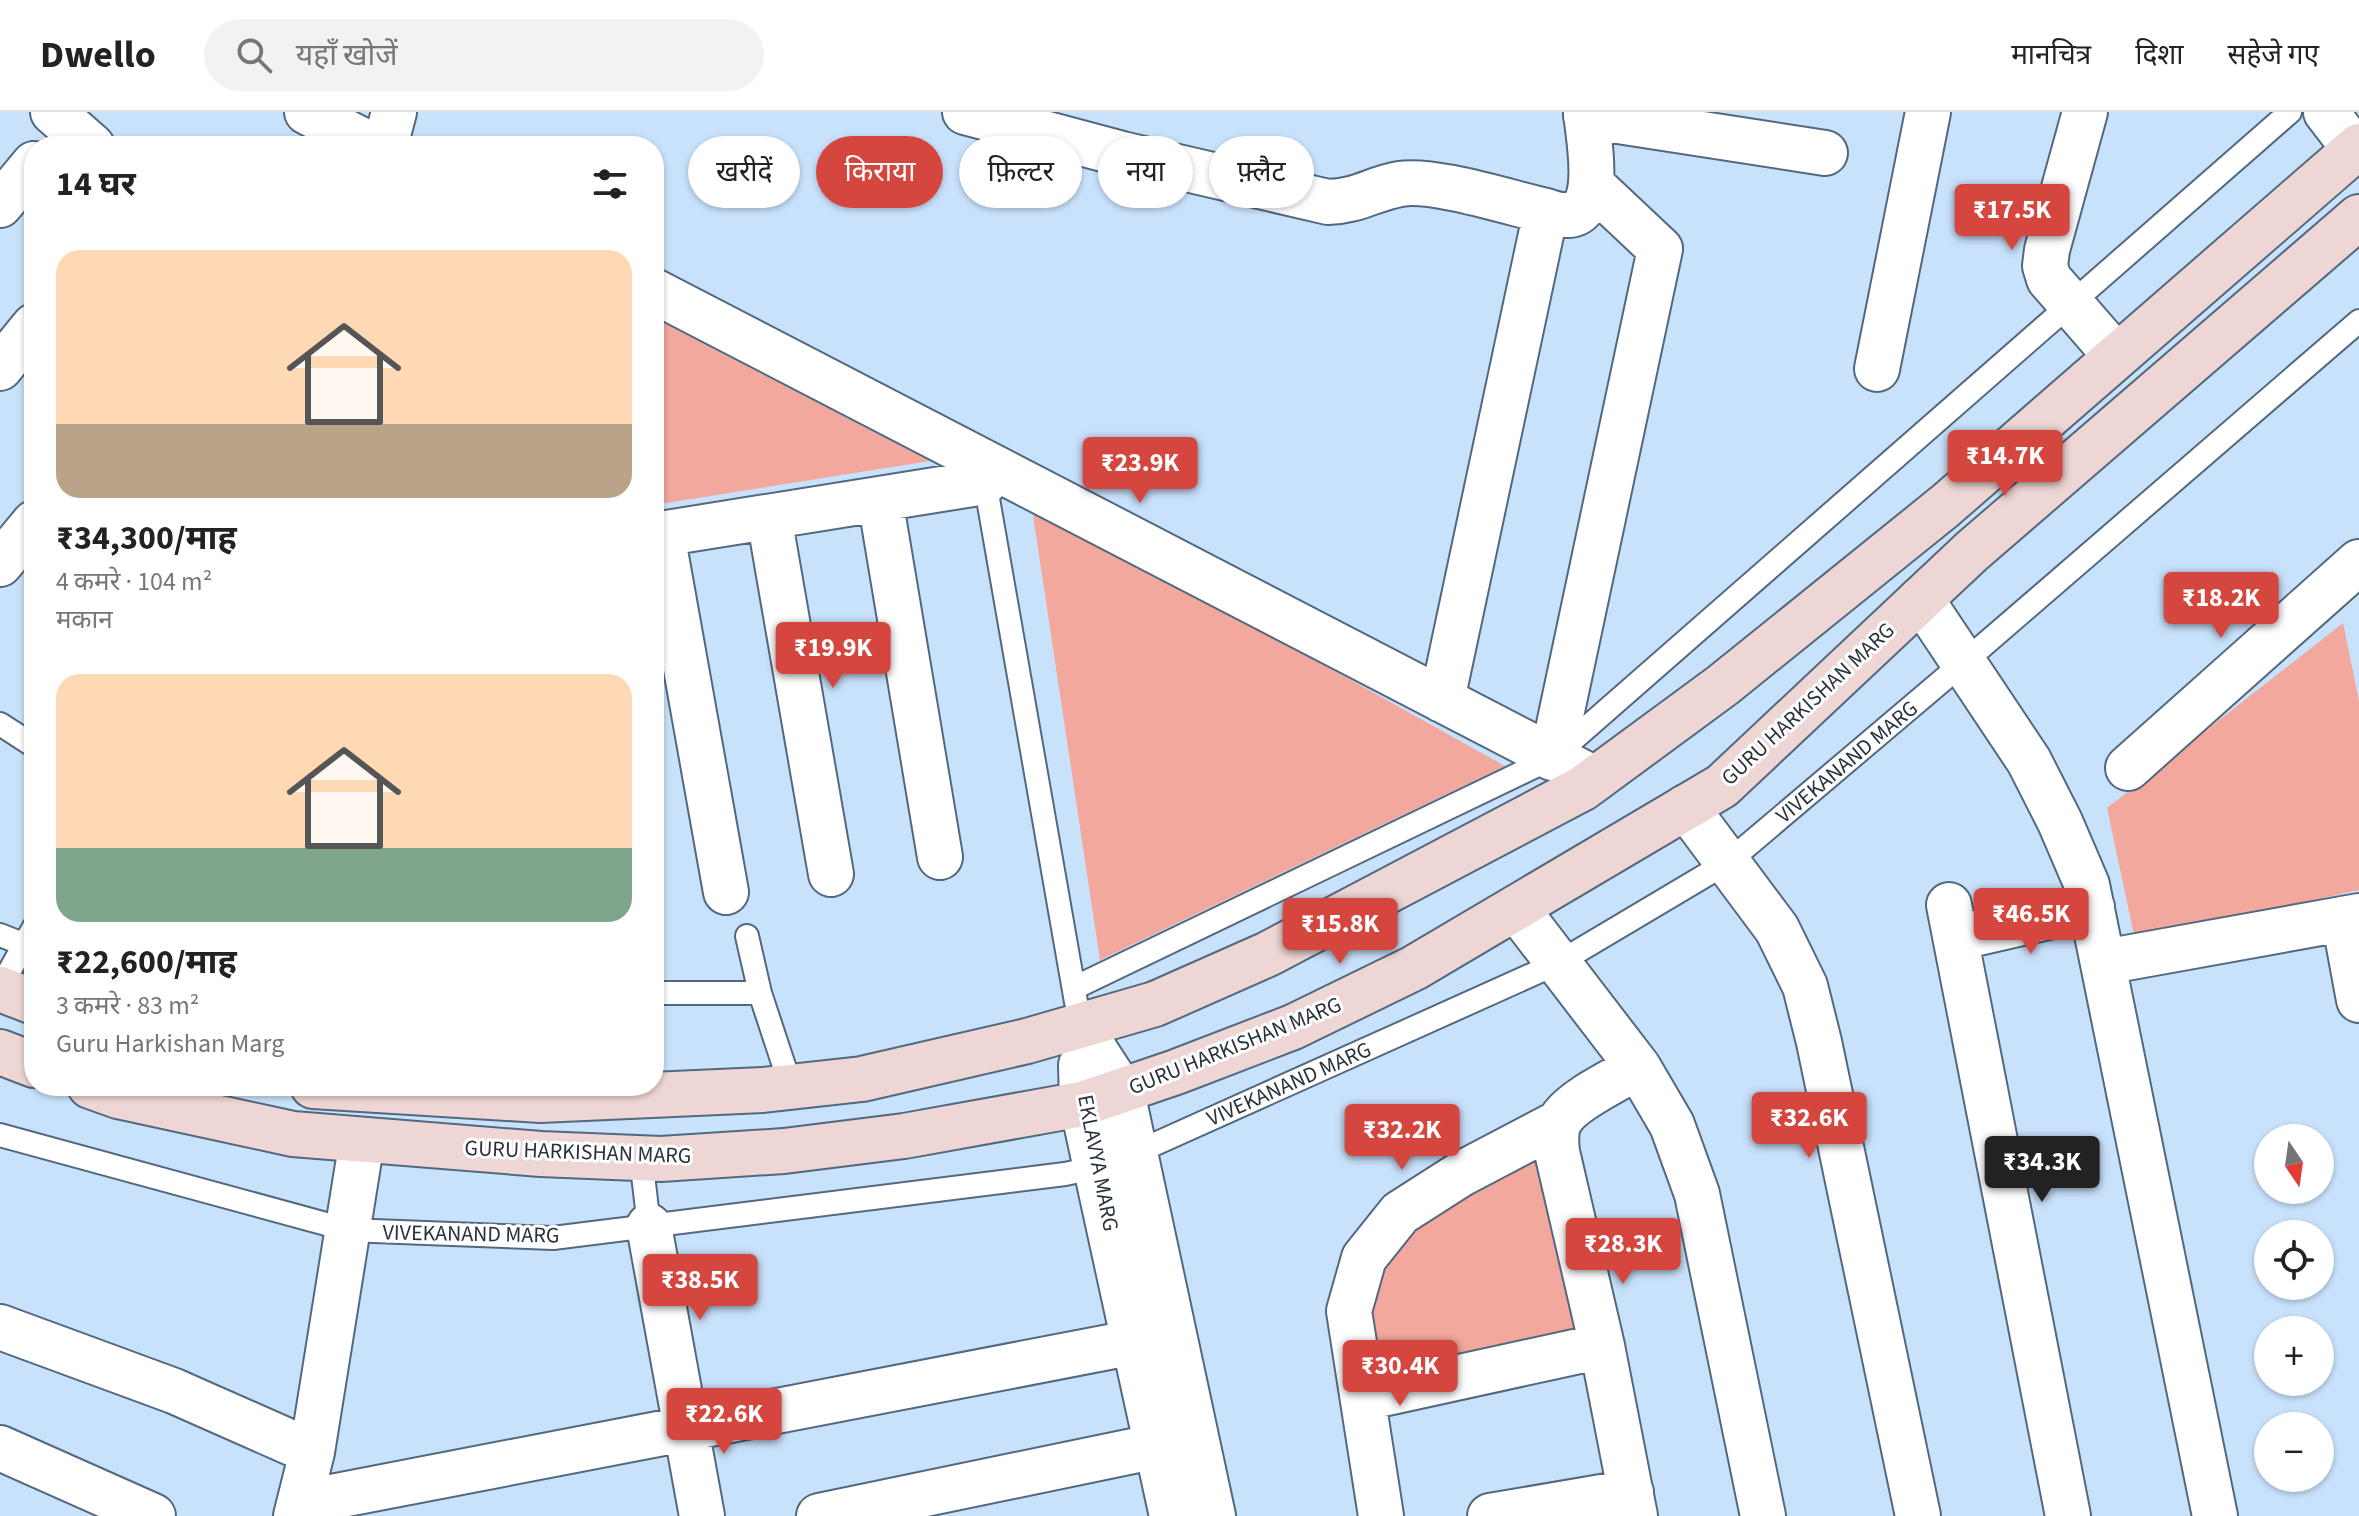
<!DOCTYPE html>
<html lang="hi">
<head>
<meta charset="utf-8">
<style>
  :root { --surface:#fff; --page:#f2f2f2; --text:#222; --muted:#767676; --line:#e0e0e0; --accent:#d5473e }
  body { margin:0; font-family:"Source Sans 3","Noto Sans Devanagari",sans-serif; background:var(--page); color:var(--text); height:100vh; display:flex; flex-direction:column; font-size:30px; white-space:nowrap }
  * { box-sizing:border-box; margin:0 }
  p { font-size:26px; color:var(--muted) }
  .icon { flex:none; width:44px; height:44px; fill:none; stroke:currentColor; stroke-width:2; stroke-linecap:round; stroke-linejoin:round }
  .map { position:relative; flex:1; overflow:hidden }
  .sheet { position:absolute; left:24px; top:24px; width:640px; height:960px; display:flex; flex-direction:column; background:var(--surface); border-radius:32px; box-shadow:0 2px 6px #0004 }
  .sheet>* { flex:none }
  .top-card { position:absolute; left:688px; top:24px; width:760px; height:72px; display:flex; gap:16px }
  .needle { width:52px; rotate:167deg }
  .tools { position:absolute; left:2254px; top:1012px; display:grid; gap:16px }
  .tools a { display:grid; place-items:center; width:80px; height:80px; border-radius:50%; background:var(--surface); box-shadow:0 2px 6px #0004; font-size:40px }
  .price { position:absolute; translate:-50% -68px; padding:0 18px; border-radius:8px; background:var(--accent); color:#fff; font-size:26px; line-height:52px; filter:drop-shadow(0 2px 4px #0008) }
  .price::after { content:''; position:absolute; left:50%; top:48px; width:24px; height:18px; margin-left:-12px; background:inherit; clip-path:polygon(0 0,100% 0,50% 100%) }
  .price.active { background:#222; color:#fff }
  ul { padding:0; list-style:none }
  li { display:grid; align-content:center; gap:16px; height:424px; padding:0 32px }
  li span { display:grid; place-items:center; height:248px; border-radius:24px; color:#555 }
  li>.icon { margin-inline-start:auto }
  span .icon { width:144px; height:144px; fill:#fffc; stroke-width:1 }
  li b { font-size:34px }
  h2 { display:flex; justify-content:space-between; align-items:center; height:96px; padding:0 32px; font-size:34px }
  .tag { padding:0 28px; border-radius:36px; background:var(--surface); box-shadow:0 2px 6px #0004; font-size:28px; line-height:72px }
  .tag.active { background:var(--accent); color:#fff }
  header { display:flex; align-items:center; gap:48px; box-sizing:border-box; height:112px; padding:0 40px; background:var(--surface); border-bottom:2px solid var(--line) }
  header strong { font-size:38px }
  nav { display:flex; gap:44px; margin-inline-start:auto; font-size:28px }
  .search { width:560px; height:72px; background:var(--page); display:flex; align-items:center; gap:20px; box-sizing:border-box; padding:0 28px; border-radius:44px; color:var(--muted); font-size:30px }
  .map>svg:first-child { display:block }
</style>
</head>
<body>
<header>
<strong>Dwello</strong>
<div class="search"><svg class="icon" aria-label="search" viewBox="0 0 24 24"><circle cx="10" cy="10" r="6"/><path d="M15 15l6 6"/></svg>यहाँ खोजें</div>
<nav><a>मानचित्र</a><a>दिशा</a><a>सहेजे गए</a></nav>
</header>
<div class="map">
<svg width="2359" height="1404" viewBox="0 0 2359 1404">
  <rect width="100%" height="100%" fill="#c9e2fc"/>
  <path fill="#f3a89e" d="M654,206L930,349L654,393Z
    M1031,390L1505,654L1100,848Z
    M2343,511L2359,589V778L2135,828L2107,696Z
    M1545,1041L1582,1232L1384,1272L1365,1192L1382,1133L1444,1079Z"/>
  <g fill="none" stroke-linecap="round" stroke-linejoin="round">
    <g stroke="#53687f" stroke-width="26">
      <path id="service" d="M984,364L1076,890
        M0,612L34,634
        M0,823L23,832
        M747,824L760,881L791,975
        M0,876L34,815
        M1074,876L1552,646L2290,0
        M654,881H760
        M0,1023L348,1118L553,1126L1065,1062L1098,1055L1135,1041L1558,851L1728,750L1963,551L2359,209
        M641,1046L649,1114"/>
    </g>
    <g stroke="#53687f" stroke-width="48">
      <path id="minor" d="M53,0L92,34
        M307,0L373,34
        M965,0L1122,42L1328,90C1359,89 1372,77 1400,72C1433,66 1510,91 1546,99
        M2085,0L2047,138L2045,154L2049,167L2116,244
        M2326,0L2355,38
        M1586,4L1825,41
        M385,34L394,0
        M0,93L34,52
        M654,179L1595,667
        M0,256L34,214
        M1877,257L1928,0
        M880,387L940,745
        M769,405L831,762
        M662,422L726,780
        M654,423L985,370
        M0,452L34,411
        M1921,487L2029,649L2060,710L2087,773L2215,1404
        M1442,588L1546,99C1552,101 1558,103 1564,103C1606,106 1588,25 1586,0
        M1552,646L1660,137L1592,73
        M2128,656L2359,450
        M1686,695L1777,817L1805,874L1819,930L1918,1404
        M1949,793L2068,1404
        M1516,796L1638,955L1672,1013L1697,1082L1763,1404
        M2344,807L2359,888
        M1956,826L2092,795
        M2104,850L2359,804
        M649,1114L702,1404
        M0,1215L174,1279L312,1340
        M1364,1286L1602,1234
        M0,1336L153,1404
        M300,1391L1135,1230
        M296,1404L312,1340L362,1028
        M819,1404L1157,1334
        M1381,1404L1349,1199L1364,1146L1400,1101L1461,1062L1558,1011
        M1490,1404L1631,1380
        M1635,1404L1602,1234L1557,1040C1556,1030 1555,1018 1560,1009C1570,989 1618,967 1638,955"/>
    </g>
    <g stroke="#53687f" stroke-width="48">
      <path id="tertiary" d="M1080,915L1122,980L1213,1404
        M1081,953L1082,992L1172,1404"/>
    </g>
    <g stroke="#53687f" stroke-width="48">
      <path id="secondary" d="M0,877L34,890
        M0,940L34,953
        M90,974L118,984L293,1022L541,1042L661,1047L784,1039L904,1024L1082,992L1176,960L1293,915L1414,856L1722,674L1972,439L2359,105
        M313,974L540,988L763,978L862,967L1027,929L1155,892L1268,842L1583,676L1723,573L1945,394L2359,34"/>
    </g>
    <use href="#service" stroke="#fff" stroke-width="22"/>
    <use href="#minor" stroke="#fff" stroke-width="44"/>
    <use href="#tertiary" stroke="#fff" stroke-width="44"/>
    <use href="#secondary" stroke="#edd6d3" stroke-width="44"/>
  </g>
  <g text-anchor="middle" dominant-baseline="central" stroke-width="6" stroke-linejoin="round" paint-order="stroke">
    <g font-size="22" fill="#28323c" stroke="#fff">
      <text transform="translate(1808 592) rotate(-43)">GURU HARKISHAN MARG</text>
      <text transform="translate(1847 650) rotate(-40)">VIVEKANAND MARG</text>
      <text transform="translate(1235 934) rotate(-22)">GURU HARKISHAN MARG</text>
      <text transform="translate(1289 972) rotate(-24)">VIVEKANAND MARG</text>
      <text transform="translate(578 1040) rotate(2)">GURU HARKISHAN MARG</text>
      <text transform="translate(1098 1051) rotate(79)">EKLAVYA MARG</text>
      <text transform="translate(471 1122) rotate(1)">VIVEKANAND MARG</text>
    </g>
  </g>
</svg>
<div class="tools">
<a><svg class="needle" viewBox="-14 -14 28 28"><path d="M0-13l5 13h-10z" fill="#e53935"/><path d="M0 13l5-13h-10z" fill="#767676"/></svg></a>
<a><svg class="icon" aria-label="locate" viewBox="0 0 24 24"><circle cx="12" cy="12" r="6"/><path d="M12 2v4M12 18v4M2 12h4M18 12h4"/></svg></a>
<a>+</a>
<a>−</a>
</div>
<b class="price" style="left:2012px;top:140px">₹17.5K</b>
<b class="price" style="left:2005px;top:386px">₹14.7K</b>
<b class="price" style="left:1140px;top:393px">₹23.9K</b>
<b class="price" style="left:2221px;top:528px">₹18.2K</b>
<b class="price" style="left:833px;top:578px">₹19.9K</b>
<b class="price" style="left:2031px;top:844px">₹46.5K</b>
<b class="price" style="left:1340px;top:854px">₹15.8K</b>
<b class="price" style="left:1809px;top:1048px">₹32.6K</b>
<b class="price" style="left:1402px;top:1060px">₹32.2K</b>
<b class="price active" style="left:2042px;top:1092px">₹34.3K</b>
<b class="price" style="left:1623px;top:1174px">₹28.3K</b>
<b class="price" style="left:700px;top:1210px">₹38.5K</b>
<b class="price" style="left:1400px;top:1296px">₹30.4K</b>
<b class="price" style="left:724px;top:1344px">₹22.6K</b>
<div class="top-card">
<a class="tag">खरीदें</a>
<a class="tag active">किराया</a>
<a class="tag">फ़िल्टर</a>
<a class="tag">नया</a>
<a class="tag">फ़्लैट</a>
</div>
<section class="sheet">
<h2>14 घर<svg class="icon" aria-label="filters" viewBox="0 0 24 24"><path d="M4 7h16M4 17h16"/><circle cx="9" cy="7" r="2"/><circle cx="15" cy="17" r="2"/></svg></h2>
<ul>
<li><span style="background:linear-gradient(#ffd9b3 70%,#b9a48a 0)"><svg class="icon" aria-label="home" viewBox="0 0 24 24"><path d="M3 11l9-7 9 7M6 9v11h12V9"/></svg></span><div><b>₹34,300/माह</b><p>4 कमरे · 104 m²</p><p>मकान</p></div></li>
<li><span style="background:linear-gradient(#ffd9b3 70%,#7fa58c 0)"><svg class="icon" aria-label="home" viewBox="0 0 24 24"><path d="M3 11l9-7 9 7M6 9v11h12V9"/></svg></span><div><b>₹22,600/माह</b><p>3 कमरे · 83 m²</p><p>Guru Harkishan Marg</p></div></li>
</ul>
</section>
</div>
</body>
</html>
